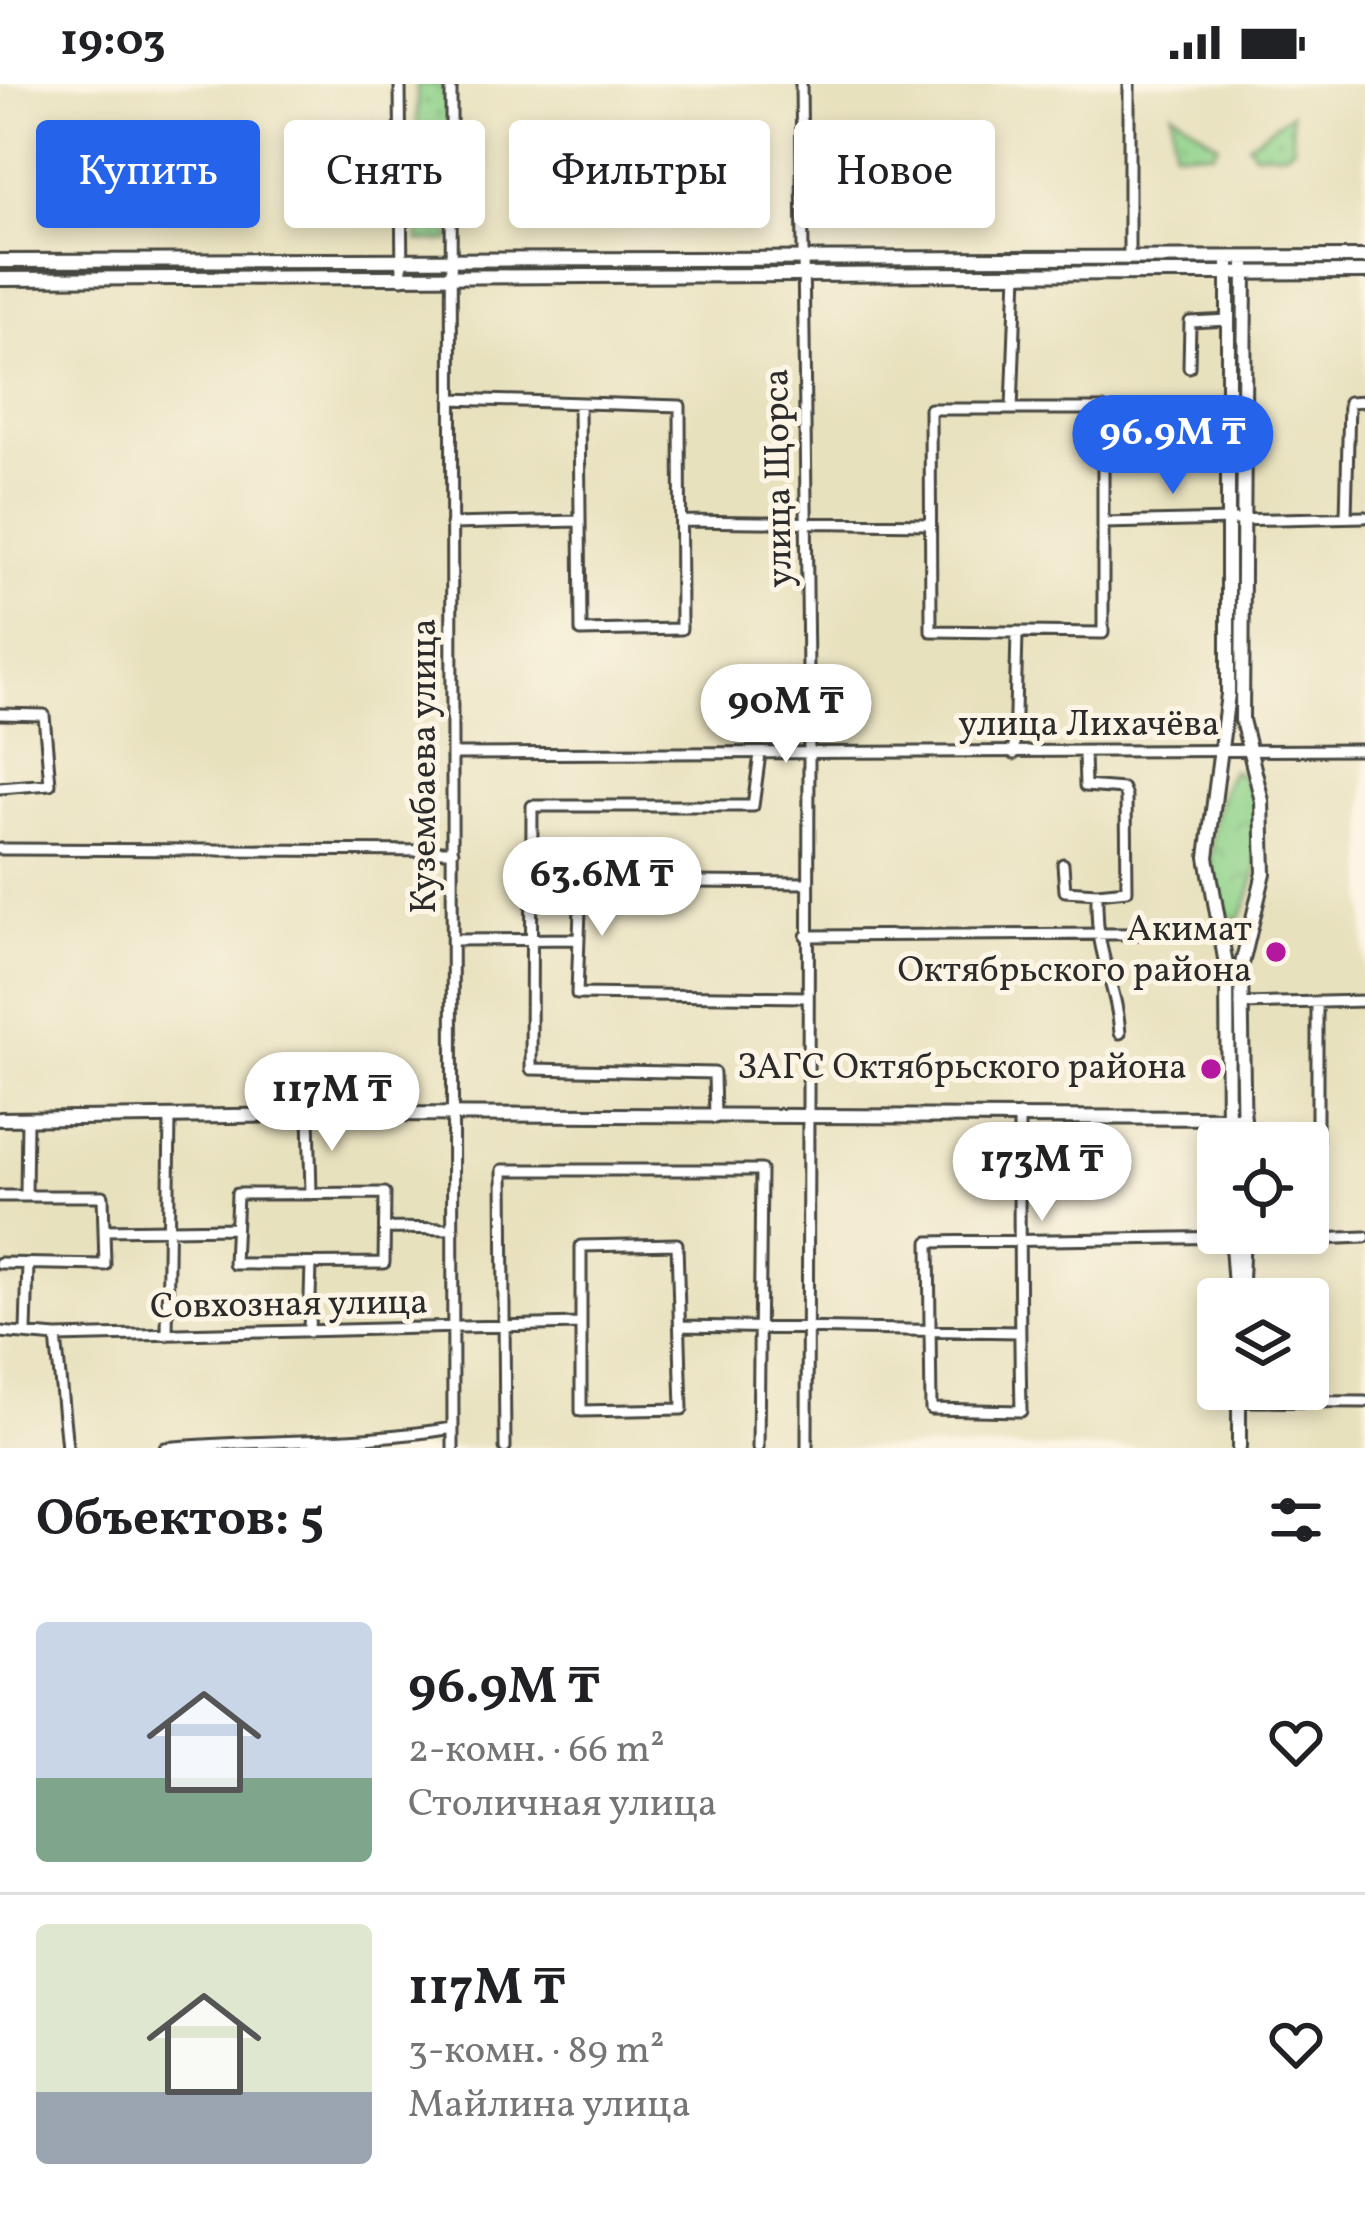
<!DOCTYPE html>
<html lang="ru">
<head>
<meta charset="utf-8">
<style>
  :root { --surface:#fff; --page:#f2f2f2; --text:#202124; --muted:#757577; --line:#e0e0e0; --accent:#2563eb }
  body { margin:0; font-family:Vollkorn,serif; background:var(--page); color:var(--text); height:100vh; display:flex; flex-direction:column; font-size:45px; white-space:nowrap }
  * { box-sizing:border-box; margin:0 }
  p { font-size:39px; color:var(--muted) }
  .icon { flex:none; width:66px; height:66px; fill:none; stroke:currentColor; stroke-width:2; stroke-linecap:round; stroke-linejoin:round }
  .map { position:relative; height:1364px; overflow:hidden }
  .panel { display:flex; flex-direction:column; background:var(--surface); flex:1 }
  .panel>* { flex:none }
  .hud { position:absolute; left:36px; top:36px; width:1293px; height:108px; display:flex; gap:24px }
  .buttons { position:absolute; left:1197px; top:1038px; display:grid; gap:24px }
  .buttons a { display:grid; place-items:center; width:132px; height:132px; border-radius:12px; background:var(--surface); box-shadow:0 6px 18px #0003; font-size:60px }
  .price { position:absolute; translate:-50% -102px; padding:0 27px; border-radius:42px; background:#fff; color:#222; font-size:39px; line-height:78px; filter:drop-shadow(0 3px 6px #0008) }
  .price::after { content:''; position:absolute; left:50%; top:72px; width:36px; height:27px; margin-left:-18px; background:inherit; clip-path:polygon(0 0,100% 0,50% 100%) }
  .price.current { background:var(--accent); color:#fff }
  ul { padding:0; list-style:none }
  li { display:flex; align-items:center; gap:36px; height:300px; padding:0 36px }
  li+li { border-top:3px solid var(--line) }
  li span { display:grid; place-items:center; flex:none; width:336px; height:240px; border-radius:12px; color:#555 }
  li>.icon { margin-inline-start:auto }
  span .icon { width:144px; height:144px; fill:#fffc; stroke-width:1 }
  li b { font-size:51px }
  h2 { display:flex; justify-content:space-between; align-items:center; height:144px; padding:0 36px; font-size:51px }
  .tag { padding:0 42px; border-radius:12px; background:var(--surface); box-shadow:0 6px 18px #0003; font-size:42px; line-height:108px }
  .tag.current { background:var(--accent); color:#fff }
  .status { display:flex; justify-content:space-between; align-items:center; height:84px; padding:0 60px; background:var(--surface); direction:ltr }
  .status svg { height:33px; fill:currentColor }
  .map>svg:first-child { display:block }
</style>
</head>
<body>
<div class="status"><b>19:03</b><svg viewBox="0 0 49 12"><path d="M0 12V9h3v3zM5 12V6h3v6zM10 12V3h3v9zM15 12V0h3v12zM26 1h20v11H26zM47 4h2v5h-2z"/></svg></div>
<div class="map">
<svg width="1365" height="1364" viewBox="0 0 1365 1364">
  <defs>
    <pattern id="grass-dots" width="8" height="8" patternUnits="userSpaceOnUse" patternTransform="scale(3)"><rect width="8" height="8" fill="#91d38b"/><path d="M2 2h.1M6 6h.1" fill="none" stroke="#7db578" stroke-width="1.8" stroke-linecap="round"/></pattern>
    <pattern id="park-crowns" width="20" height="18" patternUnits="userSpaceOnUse" patternTransform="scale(3)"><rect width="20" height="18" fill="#91d38b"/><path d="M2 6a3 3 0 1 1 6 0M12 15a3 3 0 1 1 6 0" fill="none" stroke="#7db578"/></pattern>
  </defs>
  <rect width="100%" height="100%" fill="#fcf5e5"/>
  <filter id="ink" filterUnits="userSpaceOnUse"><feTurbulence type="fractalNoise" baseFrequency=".00833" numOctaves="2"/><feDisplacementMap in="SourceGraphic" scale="24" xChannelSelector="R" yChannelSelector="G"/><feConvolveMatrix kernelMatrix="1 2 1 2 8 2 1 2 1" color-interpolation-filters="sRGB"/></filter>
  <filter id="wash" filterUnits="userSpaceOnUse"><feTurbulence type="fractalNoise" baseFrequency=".004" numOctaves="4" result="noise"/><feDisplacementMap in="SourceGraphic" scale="48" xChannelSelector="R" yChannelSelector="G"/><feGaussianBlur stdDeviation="2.7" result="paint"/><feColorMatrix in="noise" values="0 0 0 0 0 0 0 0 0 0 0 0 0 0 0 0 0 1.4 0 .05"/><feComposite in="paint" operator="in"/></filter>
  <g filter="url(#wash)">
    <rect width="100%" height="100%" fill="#e8e1be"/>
    <path fill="url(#grass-dots)" stroke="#5e7f5b" stroke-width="3" d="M417,0H450V157H418Z
      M1172,27L1218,60L1213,68L1174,67Z
      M1291,29L1293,62L1286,68L1254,69L1248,60Z"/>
    <path fill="url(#park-crowns)" stroke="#5e7f5b" stroke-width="3" d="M1232,198H1242L1240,440H1231Z
      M1233,686C1273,708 1261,804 1238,836C1196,819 1211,716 1233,686Z"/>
  </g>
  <g filter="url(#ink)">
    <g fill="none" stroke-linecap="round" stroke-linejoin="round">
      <g stroke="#474641" stroke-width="15">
        <path id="minor" d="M400,0L402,195
          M451,0L453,1364
          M801,0L809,671L807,1364
          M1129,174V0
          M1189,283L1190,238L1229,236
          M451,315L680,322L681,545L581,547L579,320
          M930,325H1103V549L931,547Z
          M1012,325L1017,188
          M1346,433L1349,318L1365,317
          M681,437L930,440
          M1103,439L1365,433
          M451,440L578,437
          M0,630L44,631L50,700L0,704
          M1084,669L1085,702L1123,705L1126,713L1127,806L1097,809V818C1096,872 1117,902 1120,949
          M453,670L1365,666
          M1014,670L1017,548
          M0,765L453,767
          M1063,780L1065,807L1097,809
          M806,852L1245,849
          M454,856L579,855
          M805,913L577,910L581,797L806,799
          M1240,920L1365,917
          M1317,920V1155L1365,1153
          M309,1031L311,1110
          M1019,1031C1019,1130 1019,1228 1021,1327L931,1325L929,1158L1238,1153
          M715,1034L714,989L531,985L532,722H753L760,670
          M385,1109L384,1179L234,1180L237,1110Z
          M0,1112H103L105,1181L0,1179
          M26,1112L27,1034
          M385,1144L453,1145
          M104,1146L234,1144
          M677,1160L682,1325L581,1327V1162Z
          M681,1242L1019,1248
          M0,1248L56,1253L580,1240
          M26,1248L28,1180
          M309,1248L311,1180
          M167,1251L170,1032
          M56,1253L67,1364
          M1239,1317L1365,1318
          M165,1364C261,1355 359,1360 453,1344
          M505,1364L503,1086H761L758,1364"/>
      </g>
      <g stroke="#474641" stroke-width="18">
        <path id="major" d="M0,177L1365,173
          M0,195L1365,188
          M0,1035L383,1030L1244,1034
          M1228,1059L1227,886L1207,773L1228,610V180
          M1244,1059L1241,884L1264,789L1262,717L1242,636L1245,181
          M1231,1149L1236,1215
          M1241,1196L1243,1149
          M1239,1305V1364"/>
      </g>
      <use href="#minor" stroke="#fff" stroke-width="9"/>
      <use href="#major" stroke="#fff" stroke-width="12"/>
    </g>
  </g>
  <g fill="#b5179e" stroke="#fcf5e5" stroke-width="4.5">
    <circle cx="1276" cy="868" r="12"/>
    <circle cx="1211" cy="985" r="12"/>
  </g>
  <g text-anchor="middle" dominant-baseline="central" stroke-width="10" stroke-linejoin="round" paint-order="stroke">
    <g font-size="36" fill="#2b2b2b" stroke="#fcf5e5">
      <text transform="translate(780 394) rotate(-91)">улица Щорса</text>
      <text x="1089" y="642">улица Лихачёва</text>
      <text transform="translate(426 682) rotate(-90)">Кузембаева улица</text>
      <text transform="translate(289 1222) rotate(-1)">Совхозная улица</text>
    </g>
    <g font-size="36" fill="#2b2b2b" stroke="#fcf5e5" text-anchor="end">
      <text x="1252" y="847">Акимат<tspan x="1252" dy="41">Октябрьского района</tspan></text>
      <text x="1187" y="985">ЗАГС Октябрьского района</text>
    </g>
  </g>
</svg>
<div class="buttons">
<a><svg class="icon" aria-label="locate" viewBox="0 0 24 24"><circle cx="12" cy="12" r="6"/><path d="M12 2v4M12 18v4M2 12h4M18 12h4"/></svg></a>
<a><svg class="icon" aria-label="layers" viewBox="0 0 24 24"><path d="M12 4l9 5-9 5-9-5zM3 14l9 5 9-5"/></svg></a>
</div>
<b class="price current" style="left:1173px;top:413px">96.9M ₸</b>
<b class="price" style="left:786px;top:682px">90M ₸</b>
<b class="price" style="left:602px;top:855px">63.6M ₸</b>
<b class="price" style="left:332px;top:1070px">117M ₸</b>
<b class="price" style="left:1042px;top:1140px">173M ₸</b>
<div class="hud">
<a class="tag current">Купить</a>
<a class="tag">Снять</a>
<a class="tag">Фильтры</a>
<a class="tag">Новое</a>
</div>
</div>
<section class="panel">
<h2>Объектов: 5<svg class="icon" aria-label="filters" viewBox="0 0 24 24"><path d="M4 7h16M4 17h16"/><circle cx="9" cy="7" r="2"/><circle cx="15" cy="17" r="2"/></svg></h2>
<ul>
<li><span style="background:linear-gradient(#c9d6e8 65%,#7fa58c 0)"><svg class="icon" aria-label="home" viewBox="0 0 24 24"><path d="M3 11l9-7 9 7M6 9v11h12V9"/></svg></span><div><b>96.9M ₸</b><p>2-комн. · 66 m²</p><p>Столичная улица</p></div><svg class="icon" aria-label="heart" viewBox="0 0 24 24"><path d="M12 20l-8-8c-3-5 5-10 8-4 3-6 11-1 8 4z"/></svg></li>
<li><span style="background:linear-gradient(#dfe7d0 70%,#9aa5b1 0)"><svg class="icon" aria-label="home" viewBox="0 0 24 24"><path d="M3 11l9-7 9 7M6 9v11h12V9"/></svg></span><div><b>117M ₸</b><p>3-комн. · 89 m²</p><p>Майлина улица</p></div><svg class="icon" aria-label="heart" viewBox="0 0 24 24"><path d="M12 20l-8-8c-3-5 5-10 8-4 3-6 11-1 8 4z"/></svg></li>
</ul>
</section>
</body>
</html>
